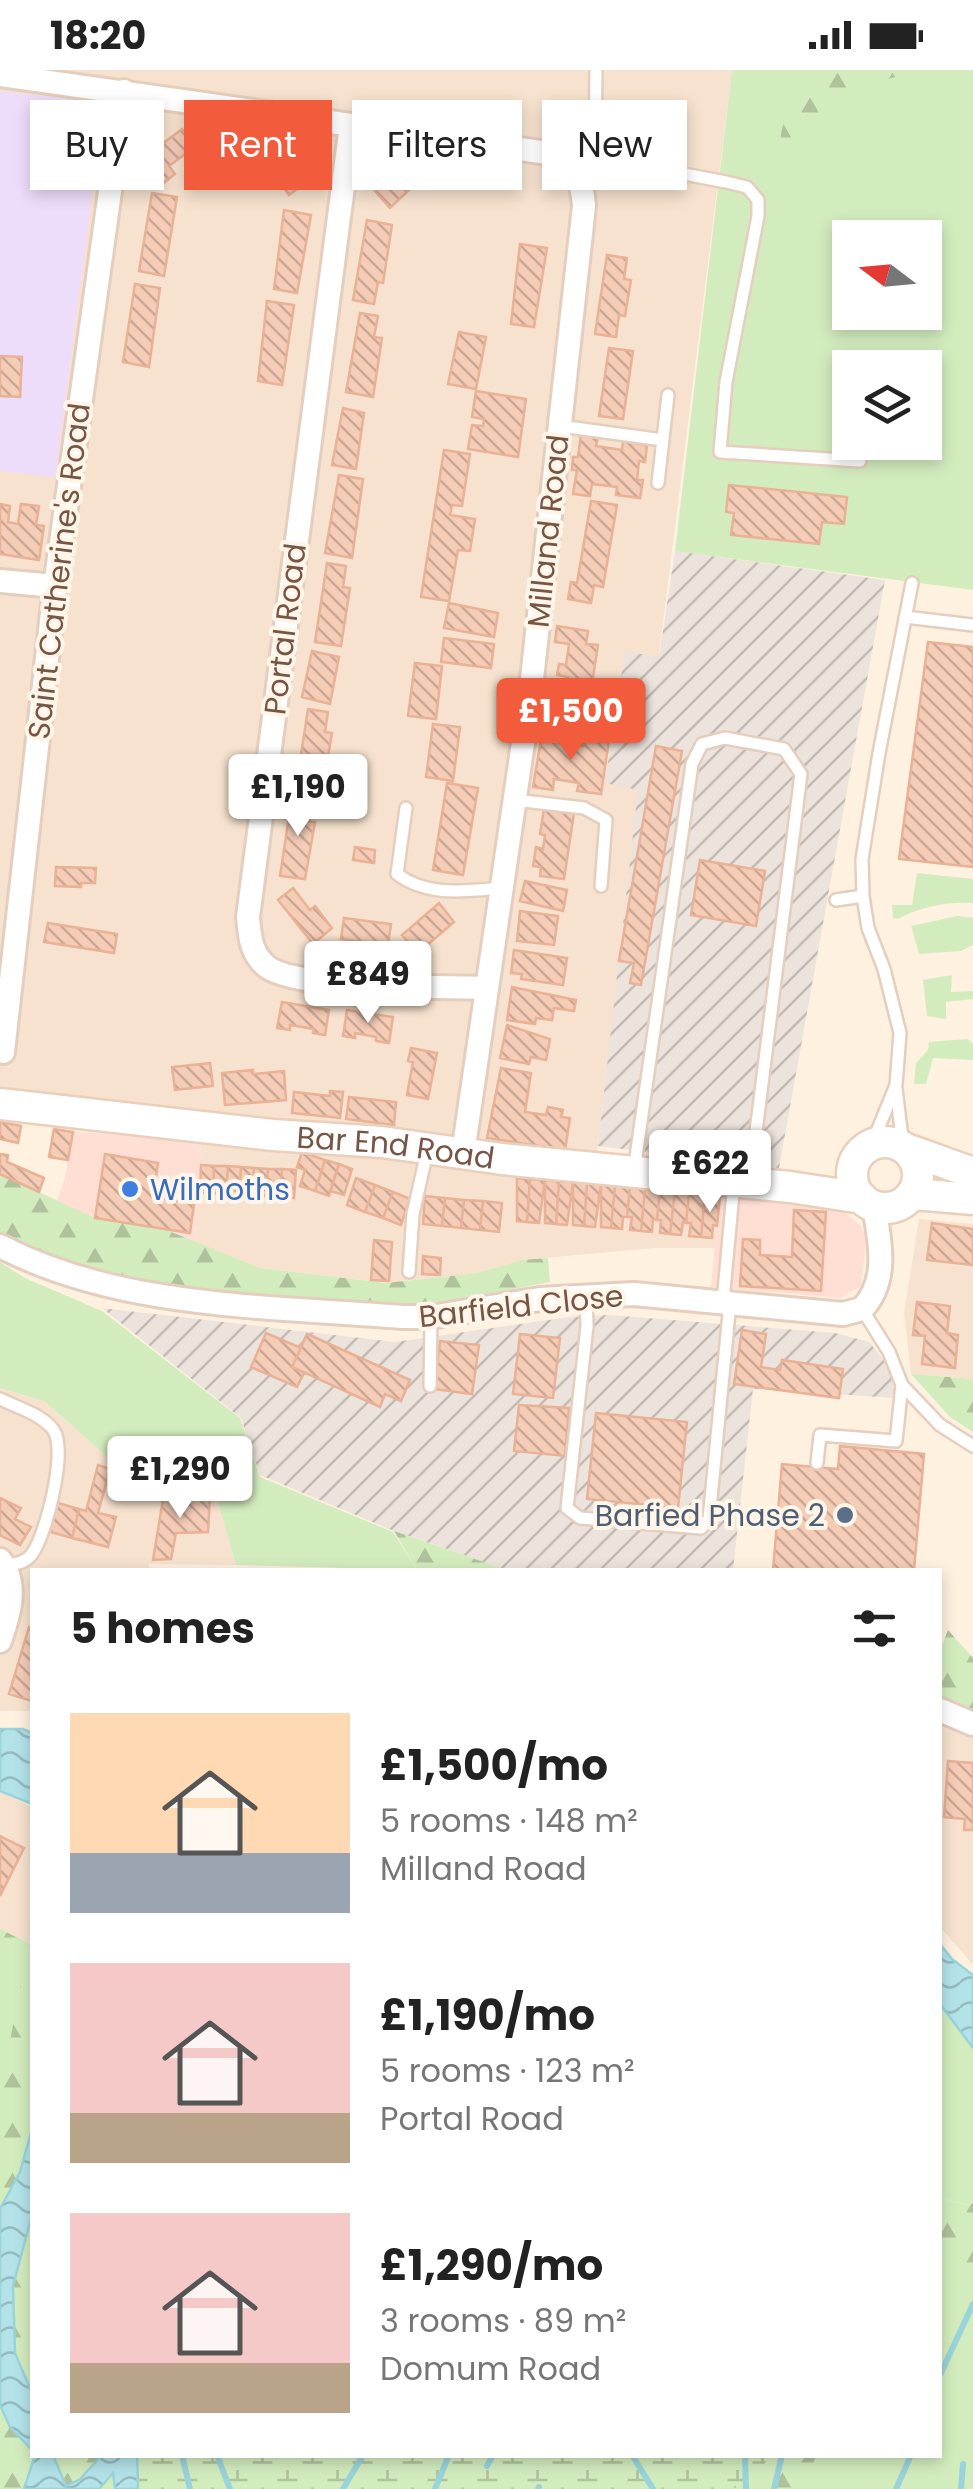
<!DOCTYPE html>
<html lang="en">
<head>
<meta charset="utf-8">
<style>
  :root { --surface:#fff; --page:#f2f2f2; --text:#222; --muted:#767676; --accent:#f25b3b }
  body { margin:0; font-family:Poppins,sans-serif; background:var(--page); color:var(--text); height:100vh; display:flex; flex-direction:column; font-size:38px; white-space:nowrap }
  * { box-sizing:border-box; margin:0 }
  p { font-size:32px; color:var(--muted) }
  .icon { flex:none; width:55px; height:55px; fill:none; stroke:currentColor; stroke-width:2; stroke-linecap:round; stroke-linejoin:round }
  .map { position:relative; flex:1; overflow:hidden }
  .details { position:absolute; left:30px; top:1498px; width:912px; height:890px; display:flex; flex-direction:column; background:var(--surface); border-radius:0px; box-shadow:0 5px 15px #0003 }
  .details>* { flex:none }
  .guide { position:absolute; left:30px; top:30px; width:915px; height:90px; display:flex; gap:20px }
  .needle { width:65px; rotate:286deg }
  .fabs { position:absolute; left:832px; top:150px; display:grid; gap:20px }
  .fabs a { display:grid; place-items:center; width:110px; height:110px; border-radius:0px; background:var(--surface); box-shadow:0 5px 15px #0003; font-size:50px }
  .price { position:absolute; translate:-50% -85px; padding:0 22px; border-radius:10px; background:#fff; color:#222; font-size:32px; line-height:65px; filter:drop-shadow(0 2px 5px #0008) }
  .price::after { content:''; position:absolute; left:50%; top:60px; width:30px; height:22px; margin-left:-15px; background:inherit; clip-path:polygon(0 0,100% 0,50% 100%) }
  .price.current { background:var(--accent); color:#fff }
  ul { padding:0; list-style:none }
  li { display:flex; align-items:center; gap:30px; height:250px; padding:0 40px }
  li span { display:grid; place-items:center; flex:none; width:280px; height:200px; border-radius:0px; color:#555 }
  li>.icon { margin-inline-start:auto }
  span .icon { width:120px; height:120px; fill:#fffc; stroke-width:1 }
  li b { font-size:42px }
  h2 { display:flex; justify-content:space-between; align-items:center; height:120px; padding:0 40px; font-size:42px }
  .pill { padding:0 35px; border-radius:0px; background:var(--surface); box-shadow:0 5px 15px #0003; font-size:35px; line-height:90px }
  .pill.current { background:var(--accent); color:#fff }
  .status { display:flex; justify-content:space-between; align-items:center; height:70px; padding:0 50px; background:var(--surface); direction:ltr }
  .status svg { height:28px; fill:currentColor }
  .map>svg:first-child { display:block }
</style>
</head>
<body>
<div class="status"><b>18:20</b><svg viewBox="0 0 49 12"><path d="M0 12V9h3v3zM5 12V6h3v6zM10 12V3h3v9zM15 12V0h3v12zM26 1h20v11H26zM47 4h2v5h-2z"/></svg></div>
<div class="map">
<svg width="973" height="2419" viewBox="0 0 973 2419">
  <defs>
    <pattern id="industrial-furrows" width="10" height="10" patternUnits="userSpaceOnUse" patternTransform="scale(2.5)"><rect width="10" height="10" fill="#ece3dc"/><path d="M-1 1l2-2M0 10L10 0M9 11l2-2" fill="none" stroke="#c4bbb4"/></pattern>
    <pattern id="forest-firs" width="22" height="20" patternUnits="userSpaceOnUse" patternTransform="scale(2.5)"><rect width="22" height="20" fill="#d3ecbe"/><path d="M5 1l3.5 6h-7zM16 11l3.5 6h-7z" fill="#b0c29c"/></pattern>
    <pattern id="wetland-marsh" width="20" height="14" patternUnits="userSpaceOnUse" patternTransform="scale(2.5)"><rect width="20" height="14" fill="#d3ecbe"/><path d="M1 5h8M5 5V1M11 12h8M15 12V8" fill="none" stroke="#b0c29c"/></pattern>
    <pattern id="water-waves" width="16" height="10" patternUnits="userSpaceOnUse" patternTransform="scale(2.5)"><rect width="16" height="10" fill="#b3e3e9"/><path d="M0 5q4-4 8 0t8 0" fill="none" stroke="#96bbbf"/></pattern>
    <pattern id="building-back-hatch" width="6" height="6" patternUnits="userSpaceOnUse" patternTransform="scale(2.5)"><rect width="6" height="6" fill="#f5ccb6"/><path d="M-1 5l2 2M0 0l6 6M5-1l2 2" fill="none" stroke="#cba896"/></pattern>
  </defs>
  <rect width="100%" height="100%" fill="#fef1e0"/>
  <path fill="#f6e2ce" d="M0,0H732L595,1098L0,1034Z
    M201,1070L300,1077L504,1103L720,1123L715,1178H654L521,1190L478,1203L387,1213L260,1198L196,1174Z
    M919,1149L973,1154V1309L911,1304L904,1243Z
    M0,1318L44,1331L122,1400L215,1422L236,1495L149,1494V1500H32V1641H0Z
    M940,1648L973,1664V1895L940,1857Z
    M0,1721L32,1737V1875L0,1859Z"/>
  <path fill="#ffded3" d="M73,1062L201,1070L196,1174L164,1159L95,1148L57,1131L65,1108Z
    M720,1123L825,1136L845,1143L861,1156L866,1172L861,1216L840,1228L711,1217Z"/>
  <path fill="url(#industrial-furrows)" d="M675,481L885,510L779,1098L598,1076L638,720L605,713L625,581L659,587Z
    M102,1238L395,1272L570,1247L609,1245L835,1263L869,1272L891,1299L895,1328L753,1319L733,1500H507L394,1461L260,1405L241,1348Z"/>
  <path fill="#eeddfa" d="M0,21L88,31L100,40L102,51L55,407L0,401Z"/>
  <path fill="#d3ecbe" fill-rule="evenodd" d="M732,0H973V520L675,481ZM850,168H925V242H850ZM850,298H925V372H850Z
    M917,803L973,809V833C946,832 922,836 898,849L893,848L892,835H912Z
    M957,846L973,848V875L961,881L919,884L911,856Z
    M952,905L951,922L973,921V929L946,932V949L927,946L923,910Z
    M968,969L973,974V990L933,988L926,1014H914L916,993L928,980L929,972Z
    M0,1192L25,1208L102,1241L240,1348L260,1407L393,1462L417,1500L236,1495L215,1422L122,1400L44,1331L0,1318Z
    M0,1859L32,1875V2385H940V2175L952,2198L973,2217V2419H0Z
    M940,1934L973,1978V2133L969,2135L940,2128Z"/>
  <path fill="url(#forest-firs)" d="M825,0H915L837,27L781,76C777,47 806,18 825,0Z
    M0,1104L95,1148L164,1159L260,1198L386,1213L478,1203L521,1190L548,1188L550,1212L419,1237L210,1221L101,1204L35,1182L0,1165Z
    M911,1304L973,1309V1362L950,1347Z
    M394,1461L507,1500H417Z
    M948,1560L973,1588V1645L940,1632V1581Z
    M0,1859L32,1875V2059L20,2102L0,2139V2024L22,1907L0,1896Z
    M940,2128L969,2135L973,2133V2217L940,2190Z
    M32,2145V2323L15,2283L13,2216Z
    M0,2336L10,2358L35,2385L24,2419H0Z
    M53,2385H102L80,2409L66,2416Z
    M769,2385H816L805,2419H732L736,2413H755Z"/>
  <path fill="url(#wetland-marsh)" d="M137,2385H769L755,2413H737L732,2419H138Z"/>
  <path fill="url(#water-waves)" stroke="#99d4db" stroke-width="2.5" d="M0,1659H23L32,1663V1734L0,1721Z
    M940,1874L952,1889L973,1905V1978L940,1934Z
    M32,2059V2145L13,2216L15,2283L32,2323V2380L10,2357L0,2335V2139L20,2102Z
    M35,2385H53L66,2416L80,2409L102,2385H137L138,2419H115L113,2403L99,2419H24Z"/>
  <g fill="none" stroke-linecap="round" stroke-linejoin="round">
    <path stroke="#99d4db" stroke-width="6" d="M940,2305L973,2234
      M182,2385L190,2419
      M217,2385L230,2419
      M632,2385L653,2419
      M745,2385L746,2419
      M487,2396L493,2385
      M343,2419L363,2385
      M435,2419L449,2385
      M538,2419L539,2417
      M774,2419L782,2385
      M896,2419L911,2385
      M961,2419L963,2394"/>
  </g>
  <path fill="url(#building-back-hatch)" stroke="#e9b195" stroke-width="2.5" d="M209,56L256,64L252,86L218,80L217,84L205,82Z
    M182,59L195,77L169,96L175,104L156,119L137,93Z
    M282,71L309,110L289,125L261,85Z
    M410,87L426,104L390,138L375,121Z
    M152,123L177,127L164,206L139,201Z
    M284,140L311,145L297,223L274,219Z
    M367,150L392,155L383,213L378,212L374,234L353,230Z
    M520,174L547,178L534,257L511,254Z
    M607,185L627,188L624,209L631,210L625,246L619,245L616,267L595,264Z
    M135,214L160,218L149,297L123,292Z
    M267,231L294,235L282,315L258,311Z
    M360,243L378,246L374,267L382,268L373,327L346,322Z
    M459,262L486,267L476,319L448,314Z
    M609,278L633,281L623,349L599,346Z
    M0,286L22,287L20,327L0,326Z
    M476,321L526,329L518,387L468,379L472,355L483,356L484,349L472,347Z
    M343,338L364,343L356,399L332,395Z
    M581,364L598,367L596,376L622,380L623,371L647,375L645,392L639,391L637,410H643L640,428L616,425L617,417L592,414L590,426L573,424L577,400H572L573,387H578Z
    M444,380L470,384L462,436L452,435L450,445L475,449L470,481L458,480L449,531L421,527Z
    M339,405L363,409L352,488L325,483Z
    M729,415L847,427L844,454L822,452L819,474L731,465L734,443L726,442Z
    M591,431L617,435L603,517L594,515L591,533L568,529L571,512L577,513Z
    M0,434L10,436L8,452L18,454L21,434L39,436L36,455L44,456L39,490L0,484Z
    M327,493L346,496L343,517L350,518L341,576L315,572Z
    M449,533L498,543L494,567L444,558Z
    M557,556L588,561L586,574L598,575L585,659L560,655L568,607L557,605L559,594L566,595L569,574L555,572Z
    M444,568L494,574L491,598L441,592Z
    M928,572L973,577V797L899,789Z
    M312,581L339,587L330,634L302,627Z
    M415,593L442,596L436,649L408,646Z
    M308,639L328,642L325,662L332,663L322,721L296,717Z
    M433,654L460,657L453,711L426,707Z
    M543,658L560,661L558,672L583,676L584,666L609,670L601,724L577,721L579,713L554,709L553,720L533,717Z
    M656,676L682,681L641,915L630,913L634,893L619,891Z
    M447,713L478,718L463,805L433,800Z
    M292,727L316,731L309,751L315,752L305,809L280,806Z
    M544,739L574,743L564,809L540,806L541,797L533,796L536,777L543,779L545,765L540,764Z
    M355,777L375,780L374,793L353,790Z
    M700,790L765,801L756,856L691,845Z
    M56,797L96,798L95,813H81V817L55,816Z
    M525,811L567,820L563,841L520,831Z
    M293,818L310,840L315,836L332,858L313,874L278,830Z
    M439,833L454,852L418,883L402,865Z
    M520,841L558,846L554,875L517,871Z
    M344,848L391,854L388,875L341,869Z
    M48,853L117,864L114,883L44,872Z
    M514,880L567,888L563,915L521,909L522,904L511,903Z
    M512,917L576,930L574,941L554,938L552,950L536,948L535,954L507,950Z
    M282,932L329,940L325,965L313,963L314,959L290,955V960L277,958Z
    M347,940L393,947L389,973L376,971V967L355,963V968L343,966Z
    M507,955L550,969L546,990L531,987L529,994L500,988Z
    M411,978L437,983L428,1029L407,1025L413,992L408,991Z
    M210,993L213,1016L175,1020L172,997Z
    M501,998L531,1003L525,1042L546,1045L548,1037L563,1040L561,1047L570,1048L565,1080L487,1068Z
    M253,1000V1004L284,1001L286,1030L225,1035L222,1003Z
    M330,1021L343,1022L340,1048L292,1043L294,1022L330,1026Z
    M349,1027L396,1032L394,1055L346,1049Z
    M0,1052L21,1056L18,1073L0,1069Z
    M54,1059L73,1062L68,1090L49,1087Z
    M302,1082L325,1090L315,1121L300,1116L305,1100L297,1097Z
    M0,1084L8,1085L7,1092L44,1108L39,1122L0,1104Z
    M105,1084L158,1093L153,1127L194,1134L190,1163L95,1148Z
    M325,1090L339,1094L329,1126L315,1121Z
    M339,1094L352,1099L344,1125L330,1121Z
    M201,1095L214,1096L213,1123H200Z
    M214,1096H228L226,1124L213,1123Z
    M228,1096L241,1097L239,1125L226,1124Z
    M241,1097L254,1098L252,1125H239Z
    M254,1098L268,1099L266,1126L252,1125Z
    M268,1099H282L280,1127L266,1126Z
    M282,1099L296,1100L294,1128L280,1127Z
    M356,1108L375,1115L365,1142L347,1135Z
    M517,1108L530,1109L527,1152L517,1151Z
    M530,1109L545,1110L539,1153L527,1152Z
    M545,1110L559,1111L556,1154L545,1153Z
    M559,1111L573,1112L567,1155L556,1154Z
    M573,1112L587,1113L584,1156L573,1155Z
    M587,1113L601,1114L595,1157L584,1156Z
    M601,1114L615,1116L611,1158L601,1157Z
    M375,1115L393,1122L383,1148L365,1142Z
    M615,1116L630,1117L627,1147H623L622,1159L611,1158Z
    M630,1117L645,1119L641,1161L630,1160L632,1147H627Z
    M645,1119L660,1120L657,1150L653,1149L652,1162L641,1161Z
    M660,1120L675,1121L670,1164L660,1163L661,1150H657Z
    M675,1121L689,1123L686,1153L683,1152L681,1165L670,1164Z
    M393,1122L410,1129L401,1155L383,1148Z
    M689,1123L705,1124L701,1167L689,1166L691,1153H686Z
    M705,1124L720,1126L717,1156L713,1155L712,1168L701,1167Z
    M425,1126L445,1128L442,1156L423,1154Z
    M445,1128L464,1130L461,1158L442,1156Z
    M464,1130L483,1131L480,1160L461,1158Z
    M483,1131L502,1133L499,1162L480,1160Z
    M794,1140L826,1142L821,1221L740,1216L743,1169L760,1170V1185L792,1187Z
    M932,1153L973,1159V1195L927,1190Z
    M374,1170L392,1172L389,1211L371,1210Z
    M423,1186L441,1188L440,1205L422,1204Z
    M917,1232L950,1236L947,1263L958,1265L955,1298L922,1294L925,1266L913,1265Z
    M742,1260L766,1264L761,1297L780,1300L782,1290L843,1299L839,1328L734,1314Z
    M266,1263L301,1278L292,1297L304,1303L297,1317L251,1297Z
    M307,1264L410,1310L401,1331L385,1324L380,1337L292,1297Z
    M520,1264L560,1268L553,1328L513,1324Z
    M440,1271L479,1275L472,1324L434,1319Z
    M519,1335L569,1338L565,1386L514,1381Z
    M596,1343L687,1352L678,1438L587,1429Z
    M840,1376L924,1384L914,1500H773L782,1394L838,1399Z
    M98,1395L110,1399L98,1443L116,1447L108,1477L72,1468L79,1439L86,1441Z
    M164,1423L210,1426L208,1462L176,1463L171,1489L153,1490Z
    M0,1428L21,1438L15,1449L31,1457L20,1475L0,1465Z
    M51,1431L79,1439L72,1468L43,1460Z
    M29,1557L32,1558V1631L9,1624Z
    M948,1691L973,1693V1760H964L965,1749L944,1747Z
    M0,1766L24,1778L0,1826Z"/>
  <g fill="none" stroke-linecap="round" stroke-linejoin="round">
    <g stroke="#e5cebe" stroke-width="16">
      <path id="service" d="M595,87L726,112L747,117L758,130V146L726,312L720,382L860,391
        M576,101L595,87L596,0
        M560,356L663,370
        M658,413L668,325
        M905,547L973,555
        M515,730L584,738L606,750L601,816
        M406,738L397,804C427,827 466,821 502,818
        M836,830L863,826
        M896,1019L903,1076
        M872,1074L896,1015L900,963L884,899L868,858L863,826L862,789L879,683L912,513
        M634,1101L692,694L702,674L725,668L784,679L801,704L750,1109
        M409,1202L413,1144L427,1082
        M586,1225L587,1256L567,1438L580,1448L701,1458L709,1449L730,1233
        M723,1232L734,1112
        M862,1239L889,1282L902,1315L940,1355L973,1376
        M430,1316L431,1247
        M0,1329C16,1337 44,1345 54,1361C67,1382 46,1465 32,1484C25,1493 15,1495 4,1494
        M817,1393L820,1365L896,1371L902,1315"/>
    </g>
    <g stroke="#e5cebe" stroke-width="28">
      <path id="minor" d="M0,5L555,84C577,96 582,112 584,136L531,618L463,1083
        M351,55L248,847C250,866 250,882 266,896C294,920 444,916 487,918
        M0,511L55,516
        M0,981L3,982L55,516L124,21
        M0,1176C121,1239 270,1236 403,1247H431L540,1229L634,1224L843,1244L862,1239C889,1211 880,1171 874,1137
        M0,1490C19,1514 9,1545 0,1571
        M940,1640L973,1654"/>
    </g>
    <g stroke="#eacfbb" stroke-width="35">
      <g id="secondary">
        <path id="s1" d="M0,1034L273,1065L382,1072L502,1089L790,1117L862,1128"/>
        <circle cx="885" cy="1105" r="33"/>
        <path d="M909,1080L973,1103"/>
        <path d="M913,1124L973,1129"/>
      </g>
    </g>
    <use href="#service" stroke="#fff" stroke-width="11"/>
    <use href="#minor" stroke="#fff" stroke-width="22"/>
    <use href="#secondary" stroke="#fff" stroke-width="30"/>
  </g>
  <circle fill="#3f7fe0" stroke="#fff5e8" stroke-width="4" cx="130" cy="1119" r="10"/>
  <circle fill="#5c6f8a" stroke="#fff5e8" stroke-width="4" cx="845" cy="1445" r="10"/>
  <g text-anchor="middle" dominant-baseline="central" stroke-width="8" stroke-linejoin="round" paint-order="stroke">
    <g font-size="30" fill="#775545" stroke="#fff5e8">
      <text transform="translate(548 461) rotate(-84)">Milland Road</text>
      <text transform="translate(59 501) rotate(-83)">Saint Catherine's Road</text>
      <text transform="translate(285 559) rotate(-83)">Portal Road</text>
      <text stroke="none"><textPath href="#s1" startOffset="398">Bar End Road</textPath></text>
      <text transform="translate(521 1236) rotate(-6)">Barfield Close</text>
    </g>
    <g font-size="30" fill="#366cbe" stroke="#fff5e8" text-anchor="start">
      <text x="150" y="1119">Wilmoths</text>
    </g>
    <g font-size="30" fill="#4e5e75" stroke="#fff5e8" text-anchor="end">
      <text x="825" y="1445">Barfied Phase 2</text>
    </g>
  </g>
</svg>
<div class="fabs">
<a><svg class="needle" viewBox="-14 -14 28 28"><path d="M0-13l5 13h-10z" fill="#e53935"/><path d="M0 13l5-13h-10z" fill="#767676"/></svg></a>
<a><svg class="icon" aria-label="layers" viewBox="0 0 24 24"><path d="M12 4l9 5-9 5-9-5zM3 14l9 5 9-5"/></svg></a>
</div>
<b class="price current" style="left:571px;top:693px">£1,500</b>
<b class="price" style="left:298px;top:769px">£1,190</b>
<b class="price" style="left:368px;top:956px">£849</b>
<b class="price" style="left:710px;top:1145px">£622</b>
<b class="price" style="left:180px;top:1451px">£1,290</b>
<div class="guide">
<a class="pill">Buy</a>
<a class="pill current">Rent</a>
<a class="pill">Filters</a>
<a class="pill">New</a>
</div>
<section class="details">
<h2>5 homes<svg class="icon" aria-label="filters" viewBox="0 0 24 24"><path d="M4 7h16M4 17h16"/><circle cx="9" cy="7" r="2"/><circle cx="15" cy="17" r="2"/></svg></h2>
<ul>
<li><span style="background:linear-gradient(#ffd9b3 70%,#9aa5b1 0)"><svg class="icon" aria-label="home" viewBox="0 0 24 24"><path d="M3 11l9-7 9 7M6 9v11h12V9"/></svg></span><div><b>£1,500/mo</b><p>5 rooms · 148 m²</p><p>Milland Road</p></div></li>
<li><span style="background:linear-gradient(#f6c9c9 75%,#b9a48a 0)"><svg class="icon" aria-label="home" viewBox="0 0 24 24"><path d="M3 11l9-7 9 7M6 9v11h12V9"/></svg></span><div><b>£1,190/mo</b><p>5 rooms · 123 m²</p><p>Portal Road</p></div></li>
<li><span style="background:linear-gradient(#f6c9c9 75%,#b9a48a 0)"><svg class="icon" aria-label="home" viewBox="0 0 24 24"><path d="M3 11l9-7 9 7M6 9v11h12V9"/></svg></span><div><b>£1,290/mo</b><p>3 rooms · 89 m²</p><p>Domum Road</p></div></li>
</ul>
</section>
</div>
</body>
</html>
